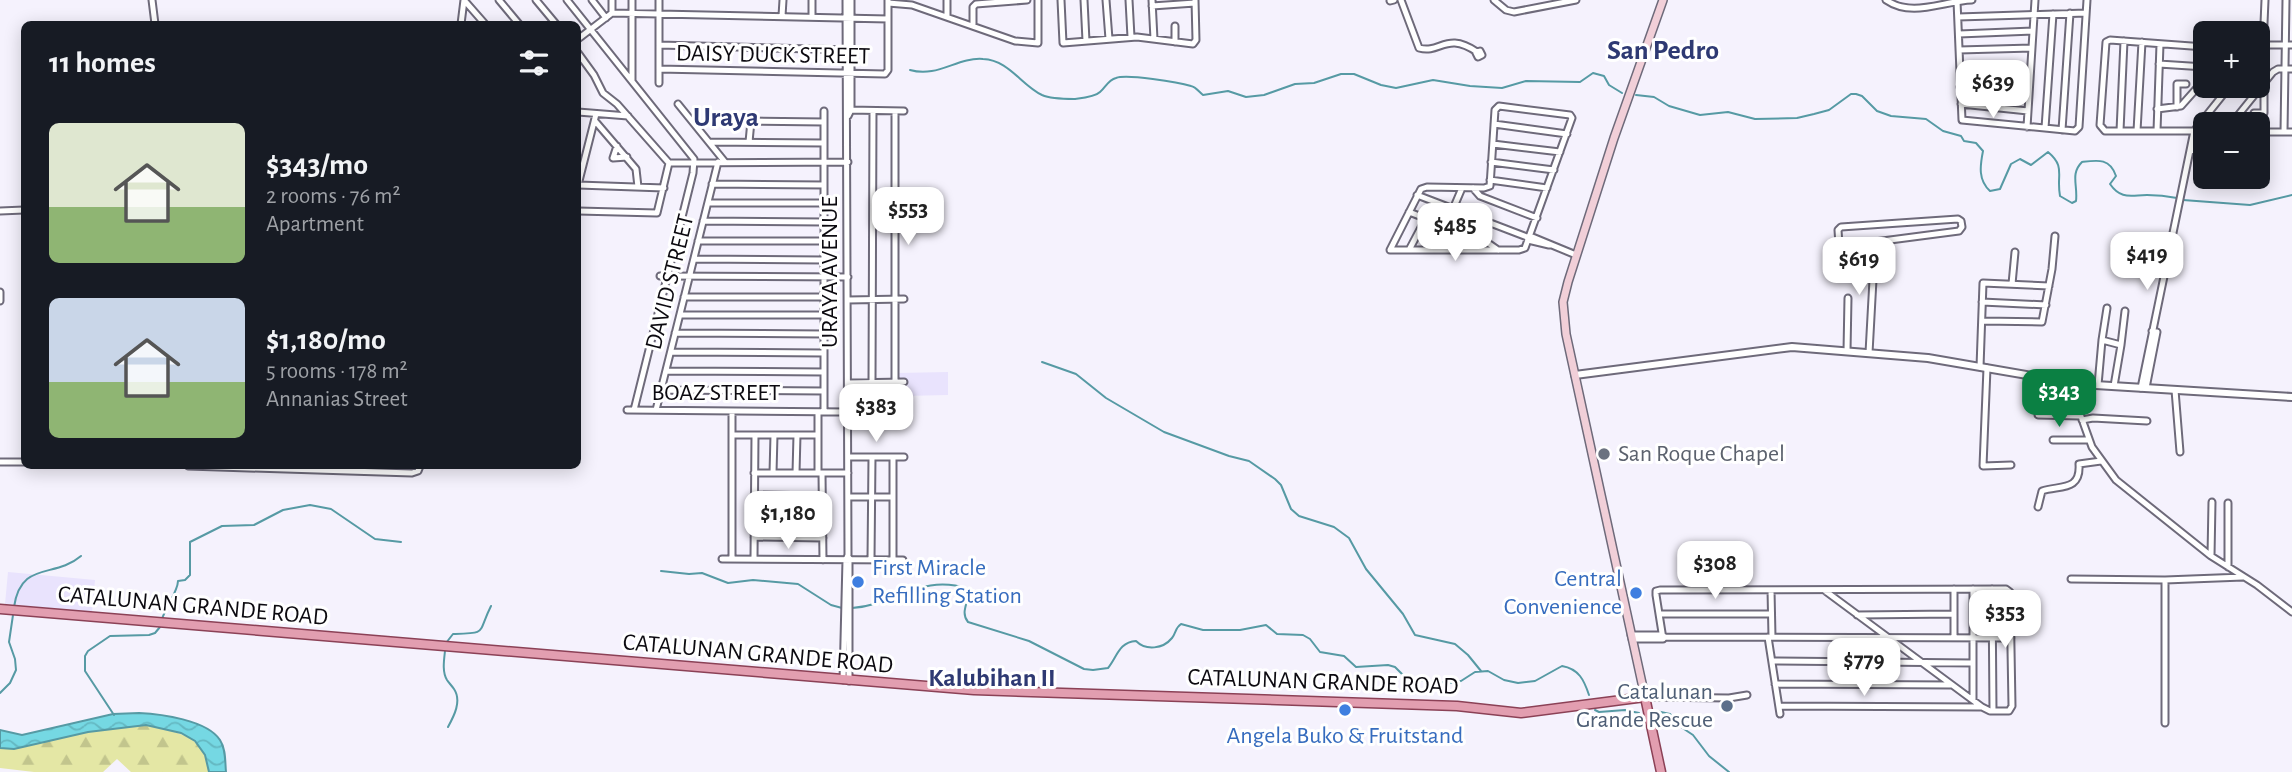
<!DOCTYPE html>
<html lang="en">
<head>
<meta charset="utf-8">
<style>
  :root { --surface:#171b24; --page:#242831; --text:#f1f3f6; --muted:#9ea1a6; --accent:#0b8043 }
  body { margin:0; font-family:"Alegreya Sans",sans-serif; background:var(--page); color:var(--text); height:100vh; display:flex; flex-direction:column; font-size:26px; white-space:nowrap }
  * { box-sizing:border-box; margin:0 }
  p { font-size:23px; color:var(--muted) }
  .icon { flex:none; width:38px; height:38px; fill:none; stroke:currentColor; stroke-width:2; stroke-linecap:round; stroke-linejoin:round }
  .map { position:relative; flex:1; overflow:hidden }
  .details { position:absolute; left:21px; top:21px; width:560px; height:448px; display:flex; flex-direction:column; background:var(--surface); border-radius:10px; box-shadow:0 4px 18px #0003 }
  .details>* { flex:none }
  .fabs { position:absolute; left:2193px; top:21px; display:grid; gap:14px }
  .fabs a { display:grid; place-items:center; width:77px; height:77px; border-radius:10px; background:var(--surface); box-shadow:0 4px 18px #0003; font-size:35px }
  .price { position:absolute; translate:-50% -60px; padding:0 16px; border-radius:14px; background:#fff; color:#222; font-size:23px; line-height:46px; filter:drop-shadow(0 2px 4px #0008) }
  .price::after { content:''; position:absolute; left:50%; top:42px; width:21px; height:16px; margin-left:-10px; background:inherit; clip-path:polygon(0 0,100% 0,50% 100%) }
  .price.on { background:var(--accent); color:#fff }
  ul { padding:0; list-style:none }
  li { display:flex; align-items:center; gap:21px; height:175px; padding:0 28px }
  li span { display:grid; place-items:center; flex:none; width:196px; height:140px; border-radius:10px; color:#555 }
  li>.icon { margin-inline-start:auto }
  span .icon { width:84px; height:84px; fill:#fffc; stroke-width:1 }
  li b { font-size:30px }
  h2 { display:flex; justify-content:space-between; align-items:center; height:84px; padding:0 28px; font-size:30px }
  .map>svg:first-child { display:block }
</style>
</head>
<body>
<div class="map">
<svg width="2292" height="772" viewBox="0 0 2292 772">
  <defs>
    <pattern id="forest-firs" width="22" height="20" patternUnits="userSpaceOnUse" patternTransform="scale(1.75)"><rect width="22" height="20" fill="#e4e7a5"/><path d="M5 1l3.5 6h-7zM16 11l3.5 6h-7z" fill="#c2c58d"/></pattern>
    <pattern id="water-waves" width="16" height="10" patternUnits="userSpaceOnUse" patternTransform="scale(1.75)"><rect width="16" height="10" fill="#75d8e3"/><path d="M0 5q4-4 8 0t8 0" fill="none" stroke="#64b8c2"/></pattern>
  </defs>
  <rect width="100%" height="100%" fill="#f5f2fd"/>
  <path fill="#e9e3fd" d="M948,372V395L903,396V381H897V373Z
    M8,572L95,580L92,612L5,604Z"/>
  <path fill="url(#forest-firs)" d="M146,725C179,733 204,734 209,772H131L117,759L103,772H34L0,768V748L14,749L88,732Z"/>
  <path fill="url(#water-waves)" stroke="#569aa4" stroke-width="2" d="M139,713C161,714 207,720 220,740C226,749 225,762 226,772H209L205,755L195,741L181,733L146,725L88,732L14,749L0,748V730L22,735L113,714Z"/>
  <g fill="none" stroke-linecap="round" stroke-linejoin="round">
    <path stroke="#569aa4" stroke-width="2" d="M910,70C938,78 957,57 983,59C1009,60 1021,85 1042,95C1051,99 1065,99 1074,99C1082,98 1095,97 1100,92C1106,87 1108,80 1116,78C1127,74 1178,82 1191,86C1196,87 1199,92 1203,95L1228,91L1246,97L1264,95L1295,84L1314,83L1341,74H1354L1381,85L1396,88L1433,80L1470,86L1502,88L1526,81L1580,82L1593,73L1604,76L1609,85L1622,93
      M1636,95L1654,97L1669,106L1700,115L1728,112L1755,119L1797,118L1814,114L1829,110L1851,94H1856L1862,96L1877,111L1891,116L1926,119L1943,131L1961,136L1964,141L1976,143L1983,151C1980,166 1978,180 1990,191L2000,189L2011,164L2020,159L2031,165L2048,152C2066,167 2056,175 2060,196L2072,203L2076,201C2078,185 2070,174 2082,162C2098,160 2110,158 2116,176L2110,184C2121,200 2131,195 2147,195C2158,195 2167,196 2177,198
      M2183,200L2250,205L2292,195
      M1042,362L1076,374L1106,398L1164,432L1229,456L1249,461L1275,479L1281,485L1291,509L1299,516L1334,527L1349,538L1366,569L1403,614L1415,635L1455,644L1468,655L1481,671
      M661,571L689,574L702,573L728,583L753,580L798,584L831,605L842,608
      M14,607C21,560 54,579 81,556
      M852,608C896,605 922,573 968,589C971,600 959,611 968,622L1029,641L1084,669L1093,670L1108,668C1117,657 1119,642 1136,641C1146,651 1163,649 1172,638C1176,633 1175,628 1181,624L1203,630H1240L1266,625L1277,634L1303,635L1310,639L1320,652L1344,656L1356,667L1388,665L1395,667L1407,679L1449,683L1461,681L1475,672L1488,671L1504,680L1518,683L1535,681L1562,666C1579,669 1584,680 1589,695
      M162,619C166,607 178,591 178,581L185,580L190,575V542L222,526L254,525L283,510L310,505L331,509L375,539L401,542
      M446,643L453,634C488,633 477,634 491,606
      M445,651C444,660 442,672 447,680C449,683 452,686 454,689C462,701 454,716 448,727
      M0,693L10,683L16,670L15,659L9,642L13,615
      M1595,710L1599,712L1625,710L1639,713
      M1656,711L1670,714L1681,727L1693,735L1709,756L1729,772
      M114,715L85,671V656L88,651L110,636L149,635L155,633L160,627"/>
    <g stroke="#6e6a7a" stroke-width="9">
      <path id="minor" d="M152,0L155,24
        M464,0L485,24
        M499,0L519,24
        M536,0L556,24
        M567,0L694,159L693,173L634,410
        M592,0L606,18
        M659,0V83
        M947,0V17
        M1061,0L1063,43L1137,37L1193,44L1196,40L1195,0
        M1084,0L1086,41
        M1106,0L1109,39
        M1129,0L1131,37
        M1152,0L1154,39
        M1401,0L1419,48C1441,54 1446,31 1477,52
        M1494,0L1506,10L1514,12L1576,0
        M1886,0C1912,18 1943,1 1972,0
        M1390,1L1394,0
        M1957,1L1962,120L2075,131L2079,127L2087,0
        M888,3L912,5L1015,41L1038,43V0
        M1152,6L1195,3
        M612,13L888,19
        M612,13V0
        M782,16L783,0
        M812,17V0
        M1958,17L2086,13
        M461,24L464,0
        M973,26V7L976,4L1027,0
        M1175,26V42
        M1959,34L2033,31
        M578,39L612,13
        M659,45L851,50
        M2205,47L2110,40L2106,42L2100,125L2105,131H2205
        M2263,47L2265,0
        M1959,50L2032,48
        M2258,50L2266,45H2292
        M1480,51L1482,55L1478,57L1476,53Z
        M578,53L594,75L603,93L617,104L669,163
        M2159,64L2205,67
        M659,69L885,74L888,70V0
        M1960,70L2030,77
        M632,80V0
        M1960,87L2029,93
        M678,104L725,162
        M1961,104L2028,111
        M1499,106L1570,115L1572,118L1525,248L1519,250H1390L1421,189L1427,187L1484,188L1490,186L1495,110Z
        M2177,107V84H2186
        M2157,109L2181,106L2205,79
        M849,110L904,111
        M578,112L628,116
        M2254,113H2264V81
        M848,116L851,110V0
        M595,121L636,169L638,187
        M1494,124L1567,134
        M2231,124L2273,72L2278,69H2292
        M2027,127L2035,0
        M2045,128L2053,14
        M2062,130L2070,13
        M2120,131L2124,41
        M2137,131L2142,42
        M2157,131L2160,44
        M2258,132H2292
        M2284,132L2286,0
        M709,142L824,143
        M749,142L751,121L824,122
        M1493,144L1560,152
        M617,146L613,158L627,157
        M2194,151L2198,131L2196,129
        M1491,162L1554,170
        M669,163L848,162
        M1490,180L1547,188
        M712,184L824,185
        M578,185L664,188
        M578,185L596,114
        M1473,188L1480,196L1537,218
        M1417,195L1527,237L1528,240L1549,245
        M708,203H824
        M1453,209L1462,188
        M0,211L24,210
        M578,211L657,213L669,163
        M1409,212L1485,241L1498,250
        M1958,219L1961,221L1962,227L1959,231L1844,246L1839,245L1838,230L1841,227Z
        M703,221L824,222
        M1527,237L1530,236L1576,255
        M698,241H824
        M1409,250L1426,218
        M1431,250L1444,225
        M694,259L824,260
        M660,276L848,277
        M2012,284L2015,252
        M0,292V301
        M684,297H824
        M848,300L904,299
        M1982,302L2046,305
        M2107,308L2102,340L2121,345L2114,386
        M680,315H824
        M1982,321L2042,322L2052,269L2055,236
        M675,333L824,334
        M2121,345L2125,311
        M1847,351L1848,298
        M671,352L824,353
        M1869,353L1875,243
        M1980,367L1983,283L2049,286
        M1987,368L1983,466L2011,465
        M666,371L824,372
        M895,382V111
        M848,383L904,382
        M872,383L873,111
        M2069,383L2092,447L2116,480L2211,556L2257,585L2292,612
        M2098,385L2102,340
        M2141,388L2194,131L2230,86
        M2146,388L2157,332L2152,331
        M661,390L824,391
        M2175,390L2180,452
        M627,410L848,412
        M656,410L718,162
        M732,411V559
        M818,412V473
        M824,412V111
        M2038,415L2080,416
        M2082,420L2093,418L2147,421
        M732,435H818
        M2053,440H2089
        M848,457H904
        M893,457V560
        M0,462H24
        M188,466L412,473L418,471L420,466
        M754,473H848
        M773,473L774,435
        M796,473L797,435
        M822,473L823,560
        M754,495L822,496
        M848,497H893
        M2228,503V567
        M2038,507L2042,491C2059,485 2081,492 2079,464L2101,461
        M754,516L823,517
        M754,537L823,538
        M2211,556L2212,502
        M722,559L903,560
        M754,559L755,435
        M871,560L872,457
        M2071,579L2165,580L2243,577
        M1954,589V638
        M1973,589V700
        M1992,589L1993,711
        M1771,590L1772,637
        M1824,590L1982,707
        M1659,614H1771
        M1857,615L1954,614
        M1631,635H1662L1665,637L2011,638
        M1768,637L1780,714
        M1632,639H1663L1665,637
        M1663,639L1656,595V591L1660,590L2006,589L2010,592L2012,706L2009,711H1990L1982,707L1779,706
        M1772,661L1973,663
        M843,680L846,560L848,555L846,0
        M849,681V558
        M1775,684L1951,685
        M1645,697L1729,698L1747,695
        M2165,723V580"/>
    </g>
    <g stroke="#6e6a7a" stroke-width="10">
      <path id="tertiary" d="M1575,375L1792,347L1928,358L2079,384L2292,397"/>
    </g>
    <g stroke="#6e6a7a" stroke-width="10">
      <path id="secondary" d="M1645,697L1566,334L1563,302L1568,282L1614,138L1663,0"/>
    </g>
    <g stroke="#8b4156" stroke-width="11">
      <path id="primary" d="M0,609L974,690L1457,706L1521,713L1645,697L1661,772"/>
    </g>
    <use href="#minor" stroke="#fff" stroke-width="5"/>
    <use href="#tertiary" stroke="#fff" stroke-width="6"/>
    <use href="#secondary" stroke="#f1cfd8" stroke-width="7"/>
    <use href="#primary" stroke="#e29eb0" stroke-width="8"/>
  </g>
  <circle fill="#6b7280" stroke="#fff" stroke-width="2.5" cx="1604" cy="454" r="7"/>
  <g fill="#3f7fe0" stroke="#fff" stroke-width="2.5">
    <circle cx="858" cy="582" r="7"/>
    <circle cx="1636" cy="593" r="7"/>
    <circle cx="1345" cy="710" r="7"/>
  </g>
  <circle fill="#5c6f8a" stroke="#fff" stroke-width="2.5" cx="1727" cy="706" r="7"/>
  <g text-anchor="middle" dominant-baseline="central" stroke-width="6" stroke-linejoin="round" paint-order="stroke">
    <g font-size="24" fill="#0c0a10" stroke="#fff">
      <text transform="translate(773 55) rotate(1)">DAISY DUCK STREET</text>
      <text transform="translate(830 272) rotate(-90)">URAYA AVENUE</text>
      <text transform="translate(670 282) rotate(-76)">DAVID STREET</text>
      <text x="716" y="393">BOAZ STREET</text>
      <text transform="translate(193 606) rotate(5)">CATALUNAN GRANDE ROAD</text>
      <text transform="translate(758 654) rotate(5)">CATALUNAN GRANDE ROAD</text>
      <text transform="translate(1323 682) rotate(2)">CATALUNAN GRANDE ROAD</text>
    </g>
    <g font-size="24" fill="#5b616d" stroke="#fff" text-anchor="start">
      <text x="1618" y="454">San Roque Chapel</text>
    </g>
    <g font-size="24" fill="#366cbe" stroke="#fff" text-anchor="start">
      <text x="872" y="568">First Miracle<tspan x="872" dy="28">Refilling Station</tspan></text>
      <text x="1622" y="579" text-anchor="end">Central<tspan x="1622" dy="28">Convenience</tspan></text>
      <text x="1345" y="736" text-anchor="middle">Angela Buko &amp; Fruitstand</text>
    </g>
    <g font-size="24" fill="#4e5e75" stroke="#fff" text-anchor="end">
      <text x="1713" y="692">Catalunan<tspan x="1713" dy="28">Grande Rescue</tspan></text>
    </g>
    <g font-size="26" font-weight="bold" fill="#2e3973" stroke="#fff">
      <text x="992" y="678">Kalubihan II</text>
    </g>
    <g font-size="28" font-weight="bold" fill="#2e3973" stroke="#fff">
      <text x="1663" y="51">San Pedro</text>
      <text x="726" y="118">Uraya</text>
    </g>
  </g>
</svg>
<div class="fabs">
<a>+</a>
<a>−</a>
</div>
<b class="price" style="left:1993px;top:120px">$639</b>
<b class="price" style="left:908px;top:247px">$553</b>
<b class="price" style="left:1455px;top:263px">$485</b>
<b class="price" style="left:2147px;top:292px">$419</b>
<b class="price" style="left:1859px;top:297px">$619</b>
<b class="price on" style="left:2059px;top:429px">$343</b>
<b class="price" style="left:876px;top:444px">$383</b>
<b class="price" style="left:788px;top:551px">$1,180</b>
<b class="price" style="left:1715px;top:601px">$308</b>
<b class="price" style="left:2005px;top:650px">$353</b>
<b class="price" style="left:1864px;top:698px">$779</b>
<section class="details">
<h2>11 homes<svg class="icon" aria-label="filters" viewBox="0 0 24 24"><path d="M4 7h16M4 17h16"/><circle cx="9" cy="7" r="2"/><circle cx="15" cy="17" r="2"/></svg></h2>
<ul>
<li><span style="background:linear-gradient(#dfe7d0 60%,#8fb573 0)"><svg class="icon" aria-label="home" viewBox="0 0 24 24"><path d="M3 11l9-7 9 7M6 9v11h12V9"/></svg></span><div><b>$343/mo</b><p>2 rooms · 76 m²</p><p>Apartment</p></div></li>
<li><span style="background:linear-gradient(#c9d6e8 60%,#8fb573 0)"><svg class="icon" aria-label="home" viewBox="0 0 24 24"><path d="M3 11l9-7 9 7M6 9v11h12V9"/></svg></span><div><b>$1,180/mo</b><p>5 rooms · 178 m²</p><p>Annanias Street</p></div></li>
</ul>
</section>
</div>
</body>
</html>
